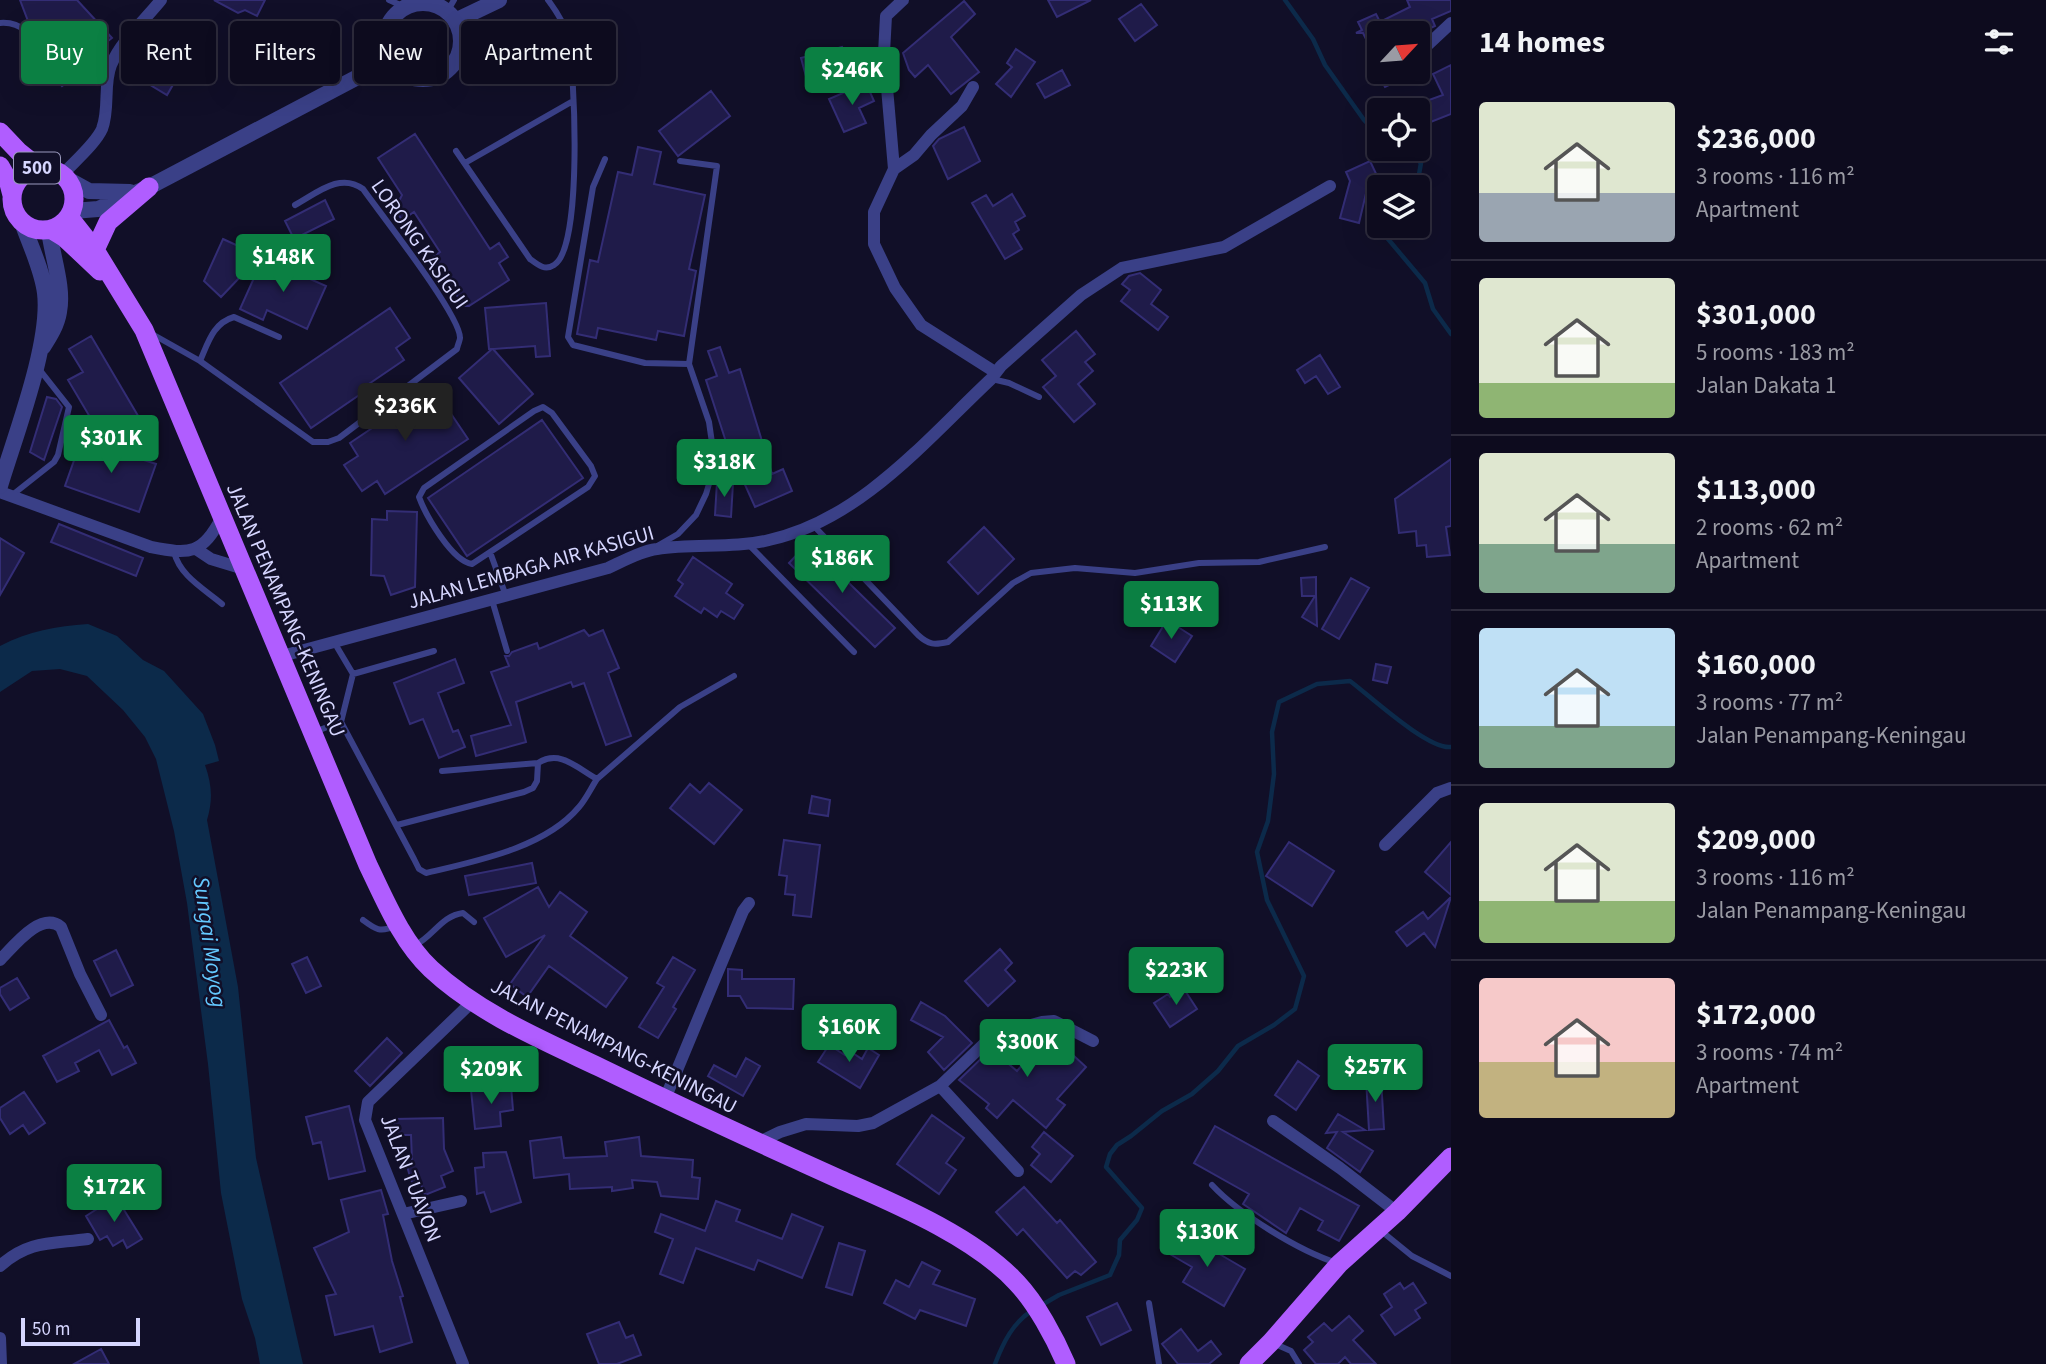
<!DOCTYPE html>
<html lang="en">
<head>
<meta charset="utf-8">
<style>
  :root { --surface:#0d0b1e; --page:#161427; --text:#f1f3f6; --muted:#9a9ba4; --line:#2d2b3c; --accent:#0b8043 }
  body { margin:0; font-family:"Source Sans 3",sans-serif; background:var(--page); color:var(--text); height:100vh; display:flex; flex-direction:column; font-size:26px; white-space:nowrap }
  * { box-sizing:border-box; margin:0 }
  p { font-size:23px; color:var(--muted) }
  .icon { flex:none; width:38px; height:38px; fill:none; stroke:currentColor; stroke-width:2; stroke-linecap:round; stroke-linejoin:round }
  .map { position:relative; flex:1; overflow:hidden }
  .panel { display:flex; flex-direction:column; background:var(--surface); width:595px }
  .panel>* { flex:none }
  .hud { position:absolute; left:21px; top:21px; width:665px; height:63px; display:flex; gap:14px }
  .needle { width:46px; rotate:64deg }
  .tools { position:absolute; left:1367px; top:21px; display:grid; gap:14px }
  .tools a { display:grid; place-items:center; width:63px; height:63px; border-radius:7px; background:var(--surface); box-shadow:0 7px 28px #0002,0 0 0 2px var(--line); font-size:35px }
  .scale { position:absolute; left:21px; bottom:18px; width:119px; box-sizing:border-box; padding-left:7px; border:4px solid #d6d6ff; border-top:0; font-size:19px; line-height:24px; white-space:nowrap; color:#d6d6ff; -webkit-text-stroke:5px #110f28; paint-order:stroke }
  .price { position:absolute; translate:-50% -60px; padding:0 16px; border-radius:7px; background:var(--accent); color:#fff; font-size:23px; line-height:46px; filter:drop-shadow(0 2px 4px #0008) }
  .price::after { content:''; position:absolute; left:50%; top:42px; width:21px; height:16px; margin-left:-10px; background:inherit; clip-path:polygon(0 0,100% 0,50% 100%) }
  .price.on { background:#222; color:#fff }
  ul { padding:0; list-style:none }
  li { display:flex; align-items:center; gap:21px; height:175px; padding:0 28px }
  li+li { border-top:2px solid var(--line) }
  li span { display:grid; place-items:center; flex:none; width:196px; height:140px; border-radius:7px; color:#555 }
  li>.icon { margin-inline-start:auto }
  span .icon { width:84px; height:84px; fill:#fffc; stroke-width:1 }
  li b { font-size:30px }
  h2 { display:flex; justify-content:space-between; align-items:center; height:84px; padding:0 28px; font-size:30px }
  .tag { padding:0 24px; border-radius:7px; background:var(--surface); box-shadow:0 7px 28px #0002,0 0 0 2px var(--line); font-size:24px; line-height:63px }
  .tag.on { background:var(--accent); color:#fff }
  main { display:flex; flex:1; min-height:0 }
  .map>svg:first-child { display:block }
</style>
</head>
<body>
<main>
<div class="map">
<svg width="1451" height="1364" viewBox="0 0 1451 1364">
  <rect width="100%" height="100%" fill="#110f28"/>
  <path fill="#0c2a4a" d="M88,624L117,636L143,660L164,671L203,714L215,745L219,761L205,765C212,785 213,800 207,820L238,987L256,1158L303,1364H260L255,1338L242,1299L221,1193L208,1064L187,903L174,831L156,759L145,737L123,710L87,676L60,669L32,671L0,692V646C29,631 56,626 88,624Z"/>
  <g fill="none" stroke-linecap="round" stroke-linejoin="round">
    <path stroke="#0c2a4a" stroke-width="4.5" d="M1285,0L1313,39L1325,65L1364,120L1379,135
      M1406,149L1421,163L1418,180L1410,187
      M1383,226V233L1425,283L1433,309L1451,334
      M1040,1306L1059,1295L1110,1275L1119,1255L1120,1240L1137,1220L1142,1208L1106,1167L1110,1154L1117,1145L1131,1136L1162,1111L1192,1094L1218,1071L1238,1046L1274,1025L1295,1009L1304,976L1267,900L1257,852L1268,821L1274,774L1272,732L1279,702L1317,684L1350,681C1370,696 1428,750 1451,747
      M995,1364C1003,1343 1013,1322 1033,1310"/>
  </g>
  <path fill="#1f1b49" stroke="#332d75" stroke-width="2" d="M20,0H77L112,38L84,60L87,67L62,86L53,75L67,64L28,21Z
    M214,0H265L257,16L245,10L238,13Z
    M1048,0H1091L1057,17Z
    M1407,0H1451V11L1432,19L1435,26L1420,33H1379V65L1363,33H1356L1362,30L1358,22L1376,14L1380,22L1410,7Z
    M964,1L975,14L951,37L979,72L951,94L928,65L915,77L909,70L903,53Z
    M1141,4L1157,25L1135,41L1119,19Z
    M142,44L161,55L173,46L185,64L167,95L127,71Z
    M842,47L847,70L807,80L801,58Z
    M1016,49L1035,62L1011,97L996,84L1012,67L1007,63Z
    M1451,65V114L1418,127V104L1443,95L1433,74Z
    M1062,70L1070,85L1045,98L1037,84Z
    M1377,72H1416L1385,87Z
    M866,83L874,101L859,108L866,123L844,132L829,99Z
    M711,91L730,116L678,156L659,131Z
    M964,127L980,161L948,179L933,146L939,139Z
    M415,134L490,249L499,243L508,257L499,263L509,280L469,306H464L432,258L440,252L414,212L402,220L395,209L402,195L378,158Z
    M638,147L661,152L654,184L705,195L689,269L696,271L684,336L658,331L656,340L598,328L596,338L577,334L590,260L598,262L618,172L632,175Z
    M1370,161L1379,180L1368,185L1359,223L1340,218L1350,181L1346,172Z
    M1012,194L1025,216L1015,222L1019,230L1013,234L1022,249L1005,259L972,203L986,195L993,206Z
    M325,200L334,219L294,239L285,221Z
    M223,239L260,256L221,297L204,281Z
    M263,258L326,286L307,329L267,310L263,320L240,309Z
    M1140,273L1161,290L1151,304L1168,317L1158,330L1121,301L1130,290L1122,284L1129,276Z
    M546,303L550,356L536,357L535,346L493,349L533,394L499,424L459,378L492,349H489L485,308Z
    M390,308L410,338L396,348L404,360L363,388L365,391L311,428L280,383Z
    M1076,331L1095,354L1085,362L1093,371L1078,384L1095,404L1074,422L1043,387L1056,376L1042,360Z
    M91,336L144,426L120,441L100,434L68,380L83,372L69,349Z
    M720,347L729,373L740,369L772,474L783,469L792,491L755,507L727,445L706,380L717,376L708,351Z
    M1320,355L1340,387L1328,394L1316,376L1305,383L1297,370Z
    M433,387L468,439L385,494L377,481L362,491L344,465L358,456L350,443Z
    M47,397L56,399L62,407L44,460L30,452Z
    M542,420L583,478L467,556L428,498Z
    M82,438L92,443L156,464L139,512L65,486Z
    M1451,459V526L1446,527L1450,555L1427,557L1426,545L1417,546L1416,531L1399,533L1395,499Z
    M717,482L733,483L731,517L715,515Z
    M387,511L417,512L415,587L391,595L384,576L371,575L372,519L387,520Z
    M59,524L143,558L136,576L51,542Z
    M984,527L1014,559L978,594L948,562Z
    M0,538L24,553L0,595Z
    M808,543L895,628L875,647L789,563Z
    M693,557L732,584L726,593L743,605L734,619L721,611L717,617L704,608L701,613L675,596L683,584L678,580Z
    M1316,577V594L1317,626L1302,617L1315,596H1302L1301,578Z
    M1351,578L1369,588L1339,639L1322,629Z
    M1167,620L1192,636L1175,662L1151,646Z
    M584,630L589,636L603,630L619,668L608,673L631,736L606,745L584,683L573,687L571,682L516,702L526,742L476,756L471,736L511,725L491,672L509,666L505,656H509L512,652L537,643L539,649Z
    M455,659L464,683L438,693L453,732L458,730L465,747L439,758L423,719L410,724L394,683Z
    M1376,664L1391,667L1387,683L1373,680Z
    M709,783L742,810L714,844L670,808L690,784L700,793Z
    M812,796L830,800L828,816L809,813Z
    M784,840L820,845L811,917L793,915L795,895L785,894L787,876L779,875Z
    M1289,842L1334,871L1312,906L1266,876Z
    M1451,842V895L1425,872Z
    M532,863L536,883L469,895L465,876Z
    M538,887L549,907L560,892L587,912L570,936L627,978L606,1007L549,966L527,997L510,984L545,935L506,957L484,918Z
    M1451,897L1435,947L1424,933L1407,946L1396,932L1423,912L1428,919Z
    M1000,949L1012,963L1005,970L1015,981L988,1006L965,981Z
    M116,950L133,985L111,996L94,961Z
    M307,957L321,986L306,993L292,964Z
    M673,957L695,970L673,1007L676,1009L658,1038L639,1027L664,987L657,983Z
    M728,969L742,970V979H794L793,1009L747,1008L740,996H728Z
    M17,978L29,998L10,1010L0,994V988Z
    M1184,989L1197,1009L1170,1027L1154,1003L1168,994L1170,997Z
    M921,1002L945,1016L972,1043L944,1070L928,1052L943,1037L911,1020Z
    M109,1020L124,1048L127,1046L136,1063L112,1075L99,1050L75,1063L79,1071L57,1082L43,1056Z
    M1046,1030L1086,1067L1057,1099L1065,1105L1046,1128L1013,1100L997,1118L986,1108L989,1104L959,1080L991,1049L1017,1071L1030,1056L1026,1045L1037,1033Z
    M387,1038L402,1053L370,1086L355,1071Z
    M829,1045L845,1055L848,1050L862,1059L868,1048L879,1055L860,1088L818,1062Z
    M746,1058L760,1066L743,1096L708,1076L714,1065L736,1077Z
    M1298,1061L1319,1076L1296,1110L1275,1095Z
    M1381,1078L1384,1129L1369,1130L1366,1079Z
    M511,1086L513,1110L500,1112L501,1126L475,1129L471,1090Z
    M24,1092L45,1123L29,1134L23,1125L10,1134L0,1118V1108Z
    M349,1106L365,1171L329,1179L321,1142L313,1144L306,1117Z
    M1338,1114L1365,1130L1343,1132L1373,1151L1360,1172L1327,1148L1337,1132L1326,1133Z
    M932,1115L964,1138L946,1163L956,1170L939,1194L897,1164Z
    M443,1118L444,1149L453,1171L441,1176L445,1187L425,1195L420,1182L413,1185L409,1173L406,1163L412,1161L411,1135H394V1119Z
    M1215,1126L1359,1206L1339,1241L1318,1230L1323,1221L1300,1208L1286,1233L1243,1204L1249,1194L1194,1163Z
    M1044,1132L1073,1156L1051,1182L1031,1165L1040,1154L1032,1147Z
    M561,1137L564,1158L607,1156L605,1142L639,1137L641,1156L693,1160L692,1177L700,1178L698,1199L661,1196L657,1182L632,1180L633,1188L612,1191V1187L570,1189L569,1174L534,1178L530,1141Z
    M506,1152L521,1202L491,1212L484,1192L477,1194L475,1168L484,1167L483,1153Z
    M1024,1187L1057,1223L1060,1220L1096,1262L1081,1275L1075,1271L1067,1278L1023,1229L1017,1235L996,1212Z
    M381,1190L388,1214L383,1215L392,1261L403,1296L400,1297L412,1342L380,1352L373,1326L335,1335L326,1296L336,1294L314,1248L349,1232L341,1200Z
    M116,1197L142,1239L127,1248L123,1240L113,1246L107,1236L100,1240L86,1216Z
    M716,1201L740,1210L736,1221L782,1239L792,1214L823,1227L802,1278L758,1260L754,1270L696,1248L683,1283L660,1274L673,1239L655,1232L661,1214L705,1231Z
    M1180,1231L1245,1269L1224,1306L1183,1282L1192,1267L1168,1253Z
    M839,1243L865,1251L852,1295L826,1287Z
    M922,1262L940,1271L933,1284L975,1299L966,1326L920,1310L915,1319L884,1303L896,1280L909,1287Z
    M1400,1283L1404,1289L1413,1283L1426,1303L1415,1310L1420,1318L1395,1335L1381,1315L1392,1307L1384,1294Z
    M1117,1303L1131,1330L1101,1345L1087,1317Z
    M1349,1316L1363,1331L1353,1340L1376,1364H1351L1345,1357L1338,1364H1316L1304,1350L1313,1342L1308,1337L1324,1323L1332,1331Z
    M619,1322L626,1338L633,1335L641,1355L617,1364H599L587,1334Z
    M1181,1329L1198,1351L1211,1341L1221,1354L1209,1364H1178L1162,1344Z
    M101,1349L109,1364H74Z"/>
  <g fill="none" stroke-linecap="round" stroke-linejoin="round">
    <path stroke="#3a4087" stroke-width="6" d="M389,0L405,7
      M427,0L428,3
      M447,12L454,0
      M0,23C25,21 34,40 46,59
      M456,151L530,259C538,265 545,271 554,265C583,248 575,72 568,38C565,24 557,12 548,0
      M605,159L593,187L568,337L573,345L645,363L689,364
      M465,163L573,101
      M152,334L200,361L313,442H328L339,438L457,349C457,347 460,340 460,338C461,316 380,213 363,189C340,172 317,193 295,205
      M200,361C208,343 213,323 234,317L279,337
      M992,379L1009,383L1039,397
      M543,407L552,413L591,466L595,476L588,487L472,564C452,561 426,516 419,497L424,488L534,411Z
      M66,421L94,438L153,457
      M11,496L54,462L58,455L69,407L39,369
      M812,524L918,635C929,645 934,645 948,642L1013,583L1031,573L1075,568L1135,573L1199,563L1259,562L1325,547
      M659,545L678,534L696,515L706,494L712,474L713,450L709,422L689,364L717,166L680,161
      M749,545L854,652
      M174,552C180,576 203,588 222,604
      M490,552L506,596
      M492,600L507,651
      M334,642L353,674L341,722L414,859L419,869L426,873C476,861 545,848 579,807C586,799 591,788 597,779
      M353,674L434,651
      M314,732L341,722
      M442,771L538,763
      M397,825L524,792L533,788L537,781L538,763C560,749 577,768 597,779L680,707L734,676
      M363,920C375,929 380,933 395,926
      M414,946C434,936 441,916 463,913L474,922
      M1212,1185C1239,1214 1299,1251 1337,1263
      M1380,1230L1412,1256L1451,1276
      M1149,1303L1159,1364
      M1273,1343L1291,1351L1299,1364"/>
    <path stroke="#3a4087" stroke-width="12" d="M1418,54L1451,23
      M973,87L962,106L931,135L914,155L894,169L874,212V244L895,288L921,325L995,372
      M894,169L884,53L886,16L903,0
      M63,174C74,162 96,143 102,129C110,108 103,85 111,65C121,41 145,20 161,0
      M0,492L151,547C191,555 202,554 222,517
      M196,549L211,559L244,569
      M282,656L608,568C623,561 641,551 657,549C694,543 733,549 769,540C860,520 926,440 991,379L1001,366L1081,295L1122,268L1224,247L1330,186
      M1385,845L1437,793L1451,788
      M0,960C13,947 41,910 61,927L80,974L101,1015
      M940,1086L1018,1171
      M665,1099L743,911L749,903
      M1273,1121L1340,1168L1397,1212
      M759,1142L780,1132L806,1124L858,1126L873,1123L940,1086L986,1042L1003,1033L1042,1022L1054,1021L1093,1041
      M403,1214L461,1201
      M0,1266C29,1240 52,1244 88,1239
      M0,1338L1,1364
      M463,1364L365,1120L368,1102L473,1001"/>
    <path stroke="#3a4087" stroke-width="16" d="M385 41a38 38 0 1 1 76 0a38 38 0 1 1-76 0Z
      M455,21L499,0
      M69,180L89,191L130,192
      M73,211L98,209L149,187L390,60
      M43,347C50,336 57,325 59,312C64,287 52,256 49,230
      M0,486C15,436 51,343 45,293C42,269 30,245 22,222"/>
    <path stroke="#b05dff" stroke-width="19" d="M0,132L19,152L39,168
      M0,166L8,180L12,195
      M12 199a31 31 0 1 1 62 0a31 31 0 1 1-62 0Z
      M69,217L95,250L144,330L368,865C385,900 402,942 431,969C478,1013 542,1040 599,1067C679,1106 759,1143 839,1179C896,1204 975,1237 1017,1283C1036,1303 1055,1338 1066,1364
      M52,230L65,238L100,271
      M95,250L108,222L149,187
      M1249,1364L1271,1342L1339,1264L1397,1212L1451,1157"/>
  </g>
  <g text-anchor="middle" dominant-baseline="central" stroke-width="5" stroke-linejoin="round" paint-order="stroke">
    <rect fill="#110f28" stroke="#9b9abe" stroke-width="2" x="14" y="152.5" width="46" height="31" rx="5"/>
    <g font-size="19" font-weight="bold" fill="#d6d6ff">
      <text x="37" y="168">500</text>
    </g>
    <g font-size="21" fill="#d6d6ff" stroke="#110f28">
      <text transform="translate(420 244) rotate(55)">LORONG KASIGUI</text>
      <text transform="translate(531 567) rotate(-16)">JALAN LEMBAGA AIR KASIGUI</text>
      <text transform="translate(286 610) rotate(67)">JALAN PENAMPANG-KENINGAU</text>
      <text transform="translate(614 1046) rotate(27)">JALAN PENAMPANG-KENINGAU</text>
      <text transform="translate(411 1178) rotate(69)">JALAN TUAVON</text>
    </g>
    <g font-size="23" font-style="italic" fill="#64c9ff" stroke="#110f28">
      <text transform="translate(210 942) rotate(82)">Sungai Moyog</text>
    </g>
  </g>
</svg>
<div class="tools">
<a><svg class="needle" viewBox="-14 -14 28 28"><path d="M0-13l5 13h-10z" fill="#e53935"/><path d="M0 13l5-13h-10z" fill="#9a9ba4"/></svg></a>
<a><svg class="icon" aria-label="locate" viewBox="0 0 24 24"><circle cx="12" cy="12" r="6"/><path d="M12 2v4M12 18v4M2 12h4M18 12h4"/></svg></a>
<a><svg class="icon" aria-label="layers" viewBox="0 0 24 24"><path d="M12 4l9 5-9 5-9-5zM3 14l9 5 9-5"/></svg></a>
</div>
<div class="scale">50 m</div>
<b class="price" style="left:852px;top:107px">$246K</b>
<b class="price" style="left:283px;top:294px">$148K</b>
<b class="price on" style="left:405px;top:443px">$236K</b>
<b class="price" style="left:111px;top:475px">$301K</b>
<b class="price" style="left:724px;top:499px">$318K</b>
<b class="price" style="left:842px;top:595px">$186K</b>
<b class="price" style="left:1171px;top:641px">$113K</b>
<b class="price" style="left:1176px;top:1007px">$223K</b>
<b class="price" style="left:849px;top:1064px">$160K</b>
<b class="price" style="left:1027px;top:1079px">$300K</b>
<b class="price" style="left:1375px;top:1104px">$257K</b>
<b class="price" style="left:491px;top:1106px">$209K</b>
<b class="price" style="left:114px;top:1224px">$172K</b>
<b class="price" style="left:1207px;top:1269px">$130K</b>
<div class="hud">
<a class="tag on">Buy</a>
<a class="tag">Rent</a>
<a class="tag">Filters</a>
<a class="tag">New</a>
<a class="tag">Apartment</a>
</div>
</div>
<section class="panel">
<h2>14 homes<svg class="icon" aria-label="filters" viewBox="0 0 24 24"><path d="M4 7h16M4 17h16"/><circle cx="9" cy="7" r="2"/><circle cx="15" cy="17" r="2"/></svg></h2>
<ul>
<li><span style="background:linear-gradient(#dfe7d0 65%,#9aa5b1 0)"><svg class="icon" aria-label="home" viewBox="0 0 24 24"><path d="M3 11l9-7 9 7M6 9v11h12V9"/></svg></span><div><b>$236,000</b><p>3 rooms · 116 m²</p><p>Apartment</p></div></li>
<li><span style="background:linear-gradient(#dfe7d0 75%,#8fb573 0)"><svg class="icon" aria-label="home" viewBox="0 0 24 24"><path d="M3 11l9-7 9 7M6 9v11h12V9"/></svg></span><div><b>$301,000</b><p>5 rooms · 183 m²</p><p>Jalan Dakata 1</p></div></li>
<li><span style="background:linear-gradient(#dfe7d0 65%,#7fa58c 0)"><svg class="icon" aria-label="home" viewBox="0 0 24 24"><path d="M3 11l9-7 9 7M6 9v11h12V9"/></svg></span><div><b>$113,000</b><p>2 rooms · 62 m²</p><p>Apartment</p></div></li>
<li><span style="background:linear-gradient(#bfe0f5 70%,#7fa58c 0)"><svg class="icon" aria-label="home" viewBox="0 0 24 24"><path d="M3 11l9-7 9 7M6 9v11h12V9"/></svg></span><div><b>$160,000</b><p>3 rooms · 77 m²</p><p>Jalan Penampang-Keningau</p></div></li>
<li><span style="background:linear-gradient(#dfe7d0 70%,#8fb573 0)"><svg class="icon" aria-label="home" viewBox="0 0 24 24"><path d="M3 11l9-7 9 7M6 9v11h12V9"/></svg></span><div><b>$209,000</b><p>3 rooms · 116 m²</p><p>Jalan Penampang-Keningau</p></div></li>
<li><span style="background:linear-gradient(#f6c9c9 60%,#c2b280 0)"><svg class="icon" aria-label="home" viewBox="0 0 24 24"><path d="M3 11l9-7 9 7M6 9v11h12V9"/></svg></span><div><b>$172,000</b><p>3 rooms · 74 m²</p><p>Apartment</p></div></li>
</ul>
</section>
</main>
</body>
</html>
